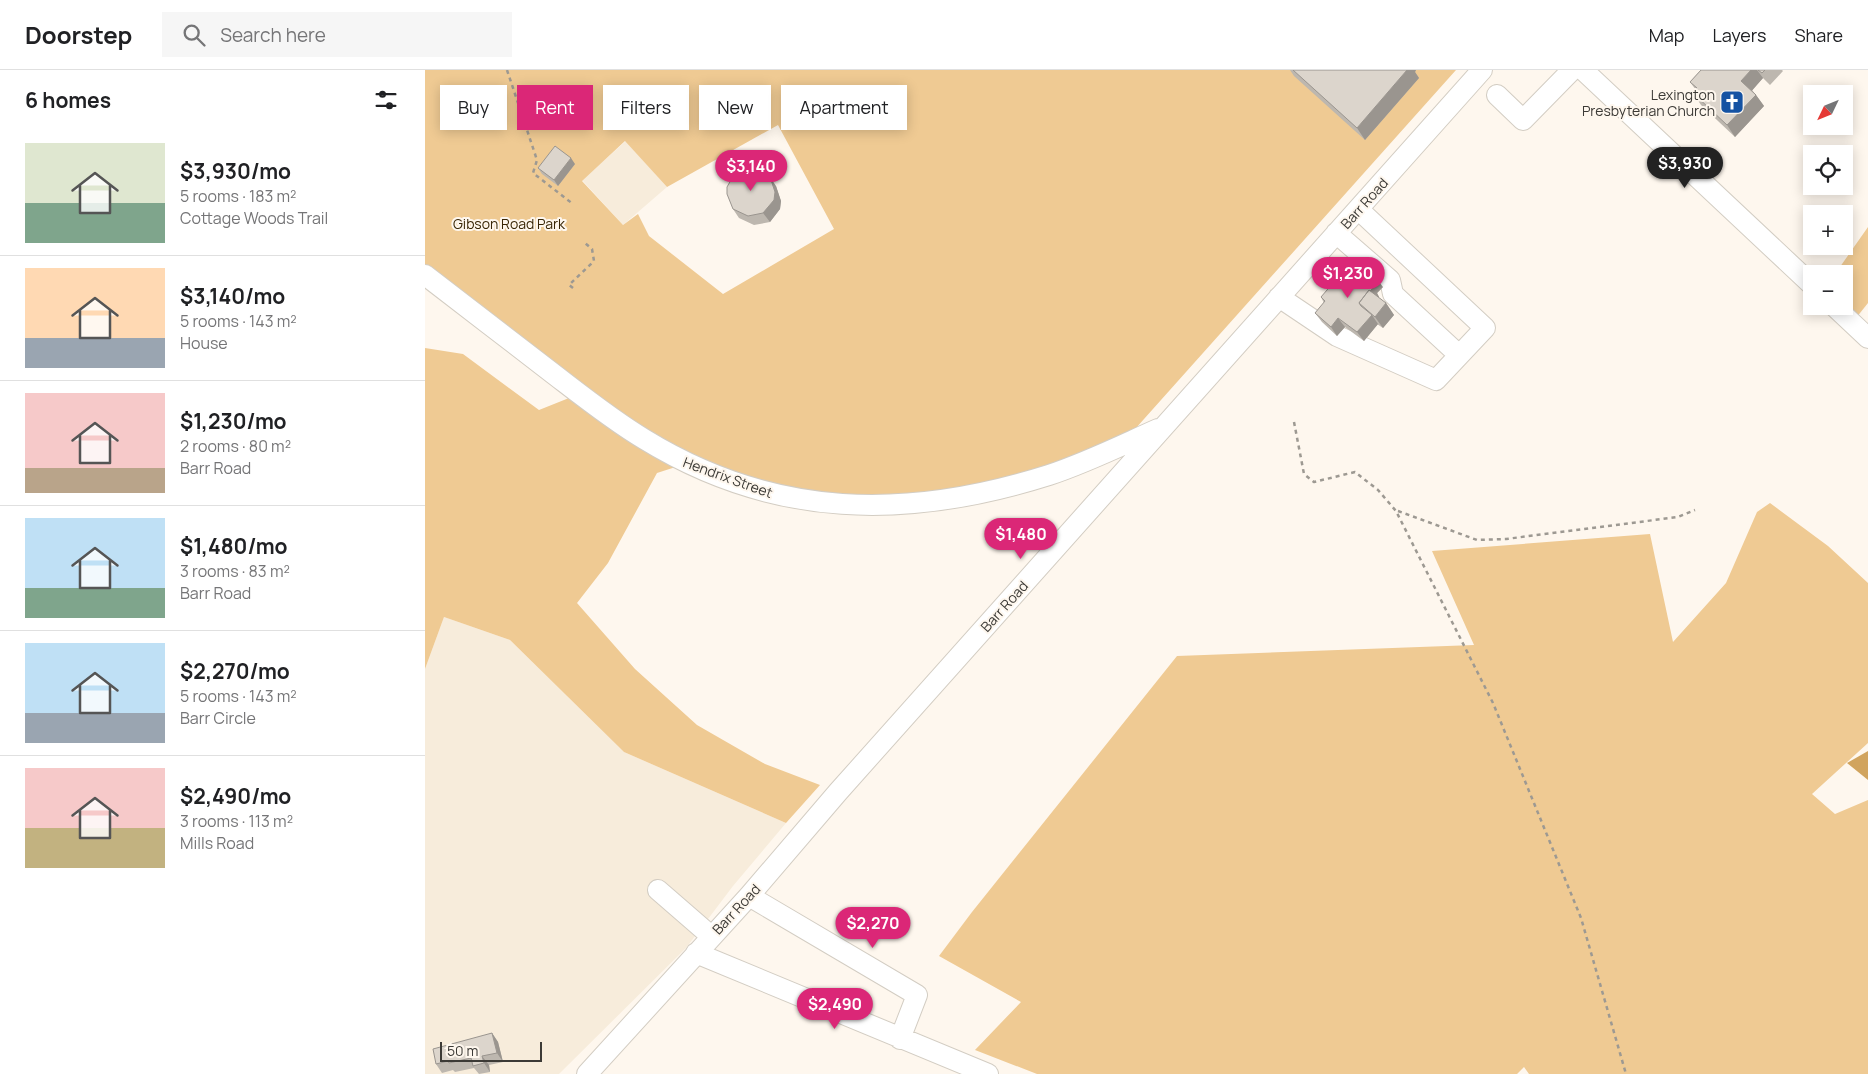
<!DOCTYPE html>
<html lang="en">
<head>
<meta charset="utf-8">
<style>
  :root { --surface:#fff; --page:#f6f6f6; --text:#202124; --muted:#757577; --line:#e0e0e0; --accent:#db2777 }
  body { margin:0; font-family:Manrope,sans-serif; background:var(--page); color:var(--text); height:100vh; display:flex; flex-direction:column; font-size:19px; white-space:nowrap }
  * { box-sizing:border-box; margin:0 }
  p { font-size:16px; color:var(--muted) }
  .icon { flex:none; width:28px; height:28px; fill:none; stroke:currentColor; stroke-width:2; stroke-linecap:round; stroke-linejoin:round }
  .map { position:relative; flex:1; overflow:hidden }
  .side { display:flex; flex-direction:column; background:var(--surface); width:425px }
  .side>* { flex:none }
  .banner { position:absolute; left:15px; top:15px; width:475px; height:45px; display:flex; gap:10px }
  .needle { width:32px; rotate:227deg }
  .fabs { position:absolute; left:1378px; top:15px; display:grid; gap:10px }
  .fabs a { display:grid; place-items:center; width:50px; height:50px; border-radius:0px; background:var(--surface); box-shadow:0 2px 12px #0003; font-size:25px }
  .scale { position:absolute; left:15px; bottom:12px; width:102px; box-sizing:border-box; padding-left:5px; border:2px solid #3c3a36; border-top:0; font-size:14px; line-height:18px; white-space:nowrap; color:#3c3a36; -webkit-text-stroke:4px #fef7ee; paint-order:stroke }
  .price { position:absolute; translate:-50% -42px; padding:0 11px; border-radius:18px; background:var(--accent); color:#fff; font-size:16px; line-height:32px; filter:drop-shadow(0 1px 2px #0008) }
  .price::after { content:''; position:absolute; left:50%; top:30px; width:15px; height:11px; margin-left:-8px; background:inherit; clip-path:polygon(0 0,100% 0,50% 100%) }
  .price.selected { background:#222; color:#fff }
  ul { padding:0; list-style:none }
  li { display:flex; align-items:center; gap:15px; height:125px; padding:0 25px }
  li+li { border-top:1px solid var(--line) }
  li span { display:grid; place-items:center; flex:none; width:140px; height:100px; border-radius:0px; color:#555 }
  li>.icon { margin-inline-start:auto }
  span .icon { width:60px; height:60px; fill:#fffc; stroke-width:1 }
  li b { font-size:21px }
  h2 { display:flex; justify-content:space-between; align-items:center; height:60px; padding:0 25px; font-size:21px }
  .pill { padding:0 18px; border-radius:0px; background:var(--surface); box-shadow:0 2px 12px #0003; font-size:18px; line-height:45px }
  .pill.selected { background:var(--accent); color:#fff }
  header { display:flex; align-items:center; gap:30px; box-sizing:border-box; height:70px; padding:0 25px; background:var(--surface); border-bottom:1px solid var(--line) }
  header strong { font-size:24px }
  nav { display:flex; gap:28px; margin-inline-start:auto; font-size:18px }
  .search { width:350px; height:45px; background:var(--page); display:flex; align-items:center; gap:12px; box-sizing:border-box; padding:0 18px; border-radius:0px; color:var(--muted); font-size:19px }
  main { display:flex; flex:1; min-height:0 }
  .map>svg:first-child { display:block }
</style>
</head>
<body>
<header>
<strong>Doorstep</strong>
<div class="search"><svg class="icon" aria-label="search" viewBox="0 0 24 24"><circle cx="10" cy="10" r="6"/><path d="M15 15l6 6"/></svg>Search here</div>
<nav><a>Map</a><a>Layers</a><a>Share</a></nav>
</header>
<main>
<section class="side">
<h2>6 homes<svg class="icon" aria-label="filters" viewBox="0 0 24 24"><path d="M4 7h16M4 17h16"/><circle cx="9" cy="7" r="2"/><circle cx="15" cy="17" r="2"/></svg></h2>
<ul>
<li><span style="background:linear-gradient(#dfe7d0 60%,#7fa58c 0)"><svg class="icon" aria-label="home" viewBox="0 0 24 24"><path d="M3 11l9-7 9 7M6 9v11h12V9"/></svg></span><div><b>$3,930/mo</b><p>5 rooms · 183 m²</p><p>Cottage Woods Trail</p></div></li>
<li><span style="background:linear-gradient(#ffd9b3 70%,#9aa5b1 0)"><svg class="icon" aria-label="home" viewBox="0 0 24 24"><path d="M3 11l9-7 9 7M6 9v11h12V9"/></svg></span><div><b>$3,140/mo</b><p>5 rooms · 143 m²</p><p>House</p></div></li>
<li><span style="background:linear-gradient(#f6c9c9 75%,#b9a48a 0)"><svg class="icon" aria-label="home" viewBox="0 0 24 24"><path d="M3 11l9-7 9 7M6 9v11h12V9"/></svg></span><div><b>$1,230/mo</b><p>2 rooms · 80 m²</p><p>Barr Road</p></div></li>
<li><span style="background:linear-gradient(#bfe0f5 70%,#7fa58c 0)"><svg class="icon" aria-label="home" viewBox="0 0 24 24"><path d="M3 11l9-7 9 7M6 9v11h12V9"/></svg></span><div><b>$1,480/mo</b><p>3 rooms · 83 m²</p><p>Barr Road</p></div></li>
<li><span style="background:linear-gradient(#bfe0f5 70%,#9aa5b1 0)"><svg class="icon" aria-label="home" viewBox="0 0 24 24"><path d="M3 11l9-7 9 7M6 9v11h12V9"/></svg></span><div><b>$2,270/mo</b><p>5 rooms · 143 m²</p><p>Barr Circle</p></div></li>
<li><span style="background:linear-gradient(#f6c9c9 60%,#c2b280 0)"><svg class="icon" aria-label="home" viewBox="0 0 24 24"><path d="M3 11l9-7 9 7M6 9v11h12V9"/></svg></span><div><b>$2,490/mo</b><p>3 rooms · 113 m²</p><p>Mills Road</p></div></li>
</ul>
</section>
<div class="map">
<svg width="1443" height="1004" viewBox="0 0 1443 1004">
  <rect width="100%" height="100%" fill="#fef7ee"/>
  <path fill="#f7ecdb" d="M201,71L242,117L198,155L157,110Z
    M19,547L85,570L199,682L361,753L308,816L261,878L134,1004H0V599Z"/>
  <path fill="#efca93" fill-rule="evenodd" d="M0,0H1031L694,377L662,391L443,437L263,393L232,403L183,493L152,533L210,599L272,655L340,694L395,715L361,753L199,682L85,570L19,547L0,599V278L38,284L114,340L149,326L99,273L0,195ZM353,55L409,159L298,224L224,166L213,144L198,155L157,111L200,71L242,117Z
    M1443,157V233L1427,253L1419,236V204H1410Z
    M1345,433L1403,476L1443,513V673L1387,724L1410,744L1443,730V1004H1104L1099,997L1092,1004H612L550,980L596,932L514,886L547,842L752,586L1049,575L1007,481L1225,464L1248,572L1301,513L1332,442Z"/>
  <path fill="#d1a45e" d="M1443,681V710L1422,693Z"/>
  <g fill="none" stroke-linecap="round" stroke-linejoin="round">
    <g stroke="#d3cdc3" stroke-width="22">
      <path id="minor" d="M1158,0L1386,214
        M1072,25L1098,50L1147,0
        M911,163L965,210L968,224L1034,285
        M0,205C42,237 84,270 126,302C156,325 187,350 219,369C349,449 482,450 624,405C661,393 697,375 733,359
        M854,227L912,266L1011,310L1060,258L933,139
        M1409,236L1443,268
        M233,820L286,866
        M324,826L492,925L475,969
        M271,883L563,1004
        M162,1004L324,826L413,722L1057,0"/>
    </g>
    <path stroke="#9d9992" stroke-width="2.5" stroke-dasharray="4 4" stroke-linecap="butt" d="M82,0L112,90L108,103L148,134
      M148,218L144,215L169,191L167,179L160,173
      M869,352L879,404L889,412L930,402L953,420L971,441L1068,633L1156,848L1201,1004
      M973,441L1052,470L1081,469L1253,447L1270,440"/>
    <use href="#minor" stroke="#fff" stroke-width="20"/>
  </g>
  <path fill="#bdb7af" d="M865,0H991L990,2L994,8L940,70L869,6Z
    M1276,0H1357L1358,1L1345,15L1338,8L1327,20L1331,25L1339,36L1310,67L1276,35L1268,23L1271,20L1265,12Z
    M150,94L133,116L117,104L113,98Z
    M351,116L356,131L355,139L345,152L329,155L314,148L308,139Z
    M911,216L958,217L952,223L954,227H953L961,233L969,245L958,258L952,254H953L939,271L920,257L912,266L897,252L890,243L899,233L896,227Z
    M67,963L73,972L78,992L64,995L65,1002L54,1004L49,998L30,1002L28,1000L17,1003L11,994Z"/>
  <path fill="#9a958f" d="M982,0H991L990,2L994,8L940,70L932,58Z
    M1326,0H1332L1338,8L1325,23L1316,11Z
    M1331,25L1339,36L1310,67L1302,55Z
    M146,88L150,94L133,116L129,110Z
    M345,107L351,116L356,131L355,139L345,152L338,143Z
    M951,208L958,217L952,223L954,227L942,240L945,215Z
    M961,233L969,245L958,258L950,247Z
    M947,245L953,254L939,271L932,262Z
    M913,248L920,257L912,266L906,257Z
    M67,963L73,972L78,992L72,983Z
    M57,986L64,995L65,1002L59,993Z"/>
  <path fill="#dcd5cc" stroke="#9a958f" d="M868,0H982L932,58Z
    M1276,0H1326L1316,11L1331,25L1302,55L1268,23L1272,18L1265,12Z
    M1333,0H1340L1337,3Z
    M130,76L146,88L129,110L113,98Z
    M324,98L332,99L345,107L350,122L349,130L338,143L323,146L308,139L302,124V117L310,103Z
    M932,191L951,208L945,215L948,218L945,221L944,220L934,233L936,236L947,245L932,262L913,248L906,257L890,243L900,231L896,227L908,213L911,216Z
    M944,220L961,233L950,247L934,233Z
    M67,963L72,983L57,986L59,993L48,996L46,988L24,993L23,991L11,994L8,979Z"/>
  <defs>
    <g id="church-square" transform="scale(1.25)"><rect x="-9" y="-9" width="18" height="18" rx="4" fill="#1452a3" stroke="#fef7ee"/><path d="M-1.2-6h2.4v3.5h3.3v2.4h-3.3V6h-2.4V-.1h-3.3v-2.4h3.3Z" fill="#fff"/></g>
  </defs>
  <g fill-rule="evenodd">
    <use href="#church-square" x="1307" y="32"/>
  </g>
  <g text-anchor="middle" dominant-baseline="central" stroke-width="4" stroke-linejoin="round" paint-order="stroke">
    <g font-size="14" fill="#3c3a36" stroke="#fef7ee" text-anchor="end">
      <text x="1290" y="24">Lexington<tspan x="1290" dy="16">Presbyterian Church</tspan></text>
    </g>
    <g font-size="14" fill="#3c3a36" stroke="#fef7ee">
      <text transform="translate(939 133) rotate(-48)">Barr Road</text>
      <text transform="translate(303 407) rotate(20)">Hendrix Street</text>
      <text transform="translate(579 536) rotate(-48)">Barr Road</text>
      <text transform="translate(311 839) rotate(-47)">Barr Road</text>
    </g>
    <g font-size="14" fill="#392606" stroke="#fef7ee">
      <text x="84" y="153">Gibson Road Park</text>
    </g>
  </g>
</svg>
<div class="fabs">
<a><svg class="needle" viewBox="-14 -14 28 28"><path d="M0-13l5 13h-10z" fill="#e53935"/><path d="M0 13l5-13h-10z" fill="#757577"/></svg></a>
<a><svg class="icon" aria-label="locate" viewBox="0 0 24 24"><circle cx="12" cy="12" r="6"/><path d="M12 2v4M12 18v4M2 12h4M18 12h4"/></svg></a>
<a>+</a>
<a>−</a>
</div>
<div class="scale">50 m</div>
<b class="price selected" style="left:1260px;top:119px">$3,930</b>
<b class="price" style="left:326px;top:122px">$3,140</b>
<b class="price" style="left:923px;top:229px">$1,230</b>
<b class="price" style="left:596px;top:490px">$1,480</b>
<b class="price" style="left:448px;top:879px">$2,270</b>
<b class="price" style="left:410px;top:960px">$2,490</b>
<div class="banner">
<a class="pill">Buy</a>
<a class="pill selected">Rent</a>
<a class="pill">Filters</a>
<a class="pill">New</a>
<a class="pill">Apartment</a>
</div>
</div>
</main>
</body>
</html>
